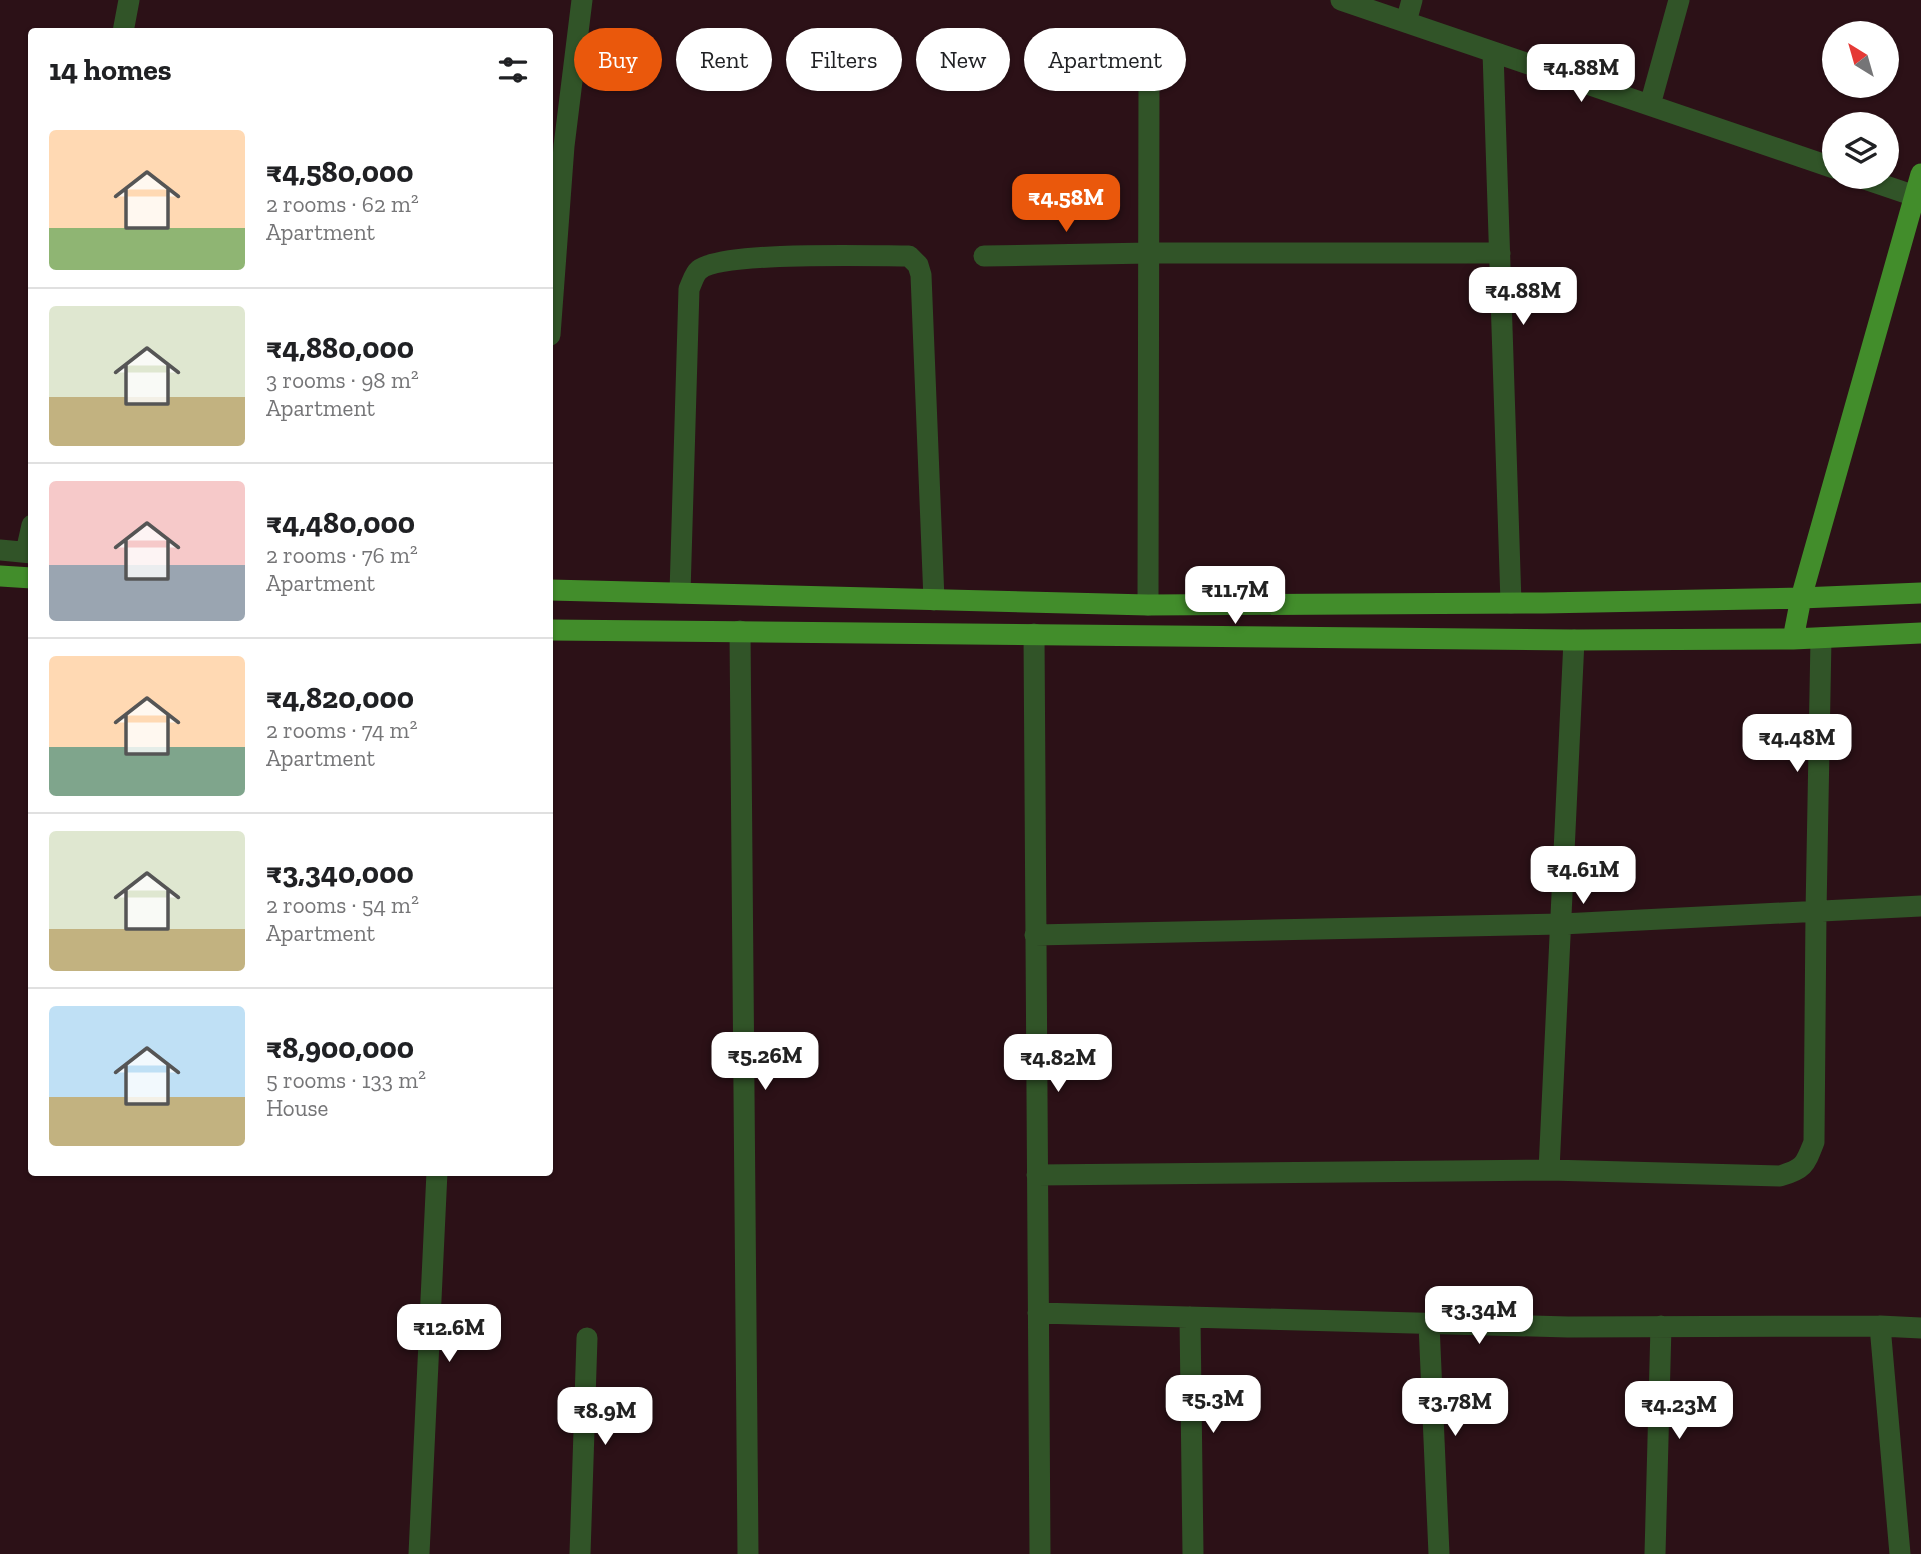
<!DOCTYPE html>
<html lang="en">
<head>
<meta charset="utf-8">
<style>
  :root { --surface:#fff; --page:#f6f6f6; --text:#202124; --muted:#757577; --line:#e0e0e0; --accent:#ea580c }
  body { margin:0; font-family:"Zilla Slab",serif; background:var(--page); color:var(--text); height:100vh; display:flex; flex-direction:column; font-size:26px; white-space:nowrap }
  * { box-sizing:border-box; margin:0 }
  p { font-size:23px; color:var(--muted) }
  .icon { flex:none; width:38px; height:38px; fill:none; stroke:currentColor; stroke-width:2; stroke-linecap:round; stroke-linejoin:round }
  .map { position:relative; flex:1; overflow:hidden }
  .side { position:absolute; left:28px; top:28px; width:525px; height:1148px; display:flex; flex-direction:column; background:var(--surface); border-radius:7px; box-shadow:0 2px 5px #0004 }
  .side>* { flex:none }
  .top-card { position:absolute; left:574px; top:28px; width:665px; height:63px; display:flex; gap:14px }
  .needle { width:46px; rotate:323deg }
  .tools { position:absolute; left:1822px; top:21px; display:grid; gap:14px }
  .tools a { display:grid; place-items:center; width:77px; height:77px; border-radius:50%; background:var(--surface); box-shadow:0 2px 5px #0004; font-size:35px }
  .price { position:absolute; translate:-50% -60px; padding:0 16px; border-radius:14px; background:#fff; color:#222; font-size:23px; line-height:46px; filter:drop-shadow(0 2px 4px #0008) }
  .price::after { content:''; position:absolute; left:50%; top:42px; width:21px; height:16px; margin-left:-10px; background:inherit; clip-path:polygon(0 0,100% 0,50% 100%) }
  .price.selected { background:var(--accent); color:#fff }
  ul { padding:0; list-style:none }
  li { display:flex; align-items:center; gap:21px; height:175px; padding:0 21px }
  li+li { border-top:2px solid var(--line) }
  li span { display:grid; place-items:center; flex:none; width:196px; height:140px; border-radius:7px; color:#555 }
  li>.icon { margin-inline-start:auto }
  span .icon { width:84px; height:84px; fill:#fffc; stroke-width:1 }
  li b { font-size:30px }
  h2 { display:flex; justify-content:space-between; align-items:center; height:84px; padding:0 21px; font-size:30px }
  .chip { padding:0 24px; border-radius:32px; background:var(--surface); box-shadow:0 2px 5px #0004; font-size:24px; line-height:63px }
  .chip.selected { background:var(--accent); color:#fff }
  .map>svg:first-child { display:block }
</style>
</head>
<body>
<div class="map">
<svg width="1921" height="1554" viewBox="0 0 1921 1554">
  <rect width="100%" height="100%" fill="#2c1117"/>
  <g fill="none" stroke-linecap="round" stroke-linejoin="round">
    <path stroke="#315428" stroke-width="21" d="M1341,0L1834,168
      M1406,22L1412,0
      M123,32L129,0
      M1493,52L1511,603
      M1650,105L1679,0
      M1859,177L1915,196
      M984,256L1149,253H1500
      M550,335L564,146L582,0
      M0,550L32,553
      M26,552L32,525
      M680,593L689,289C692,283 694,274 699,270C721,251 873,256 909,256L918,265L921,275L934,600
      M1148,605L1149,74
      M740,631L748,1554
      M1034,634L1040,1554
      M1035,935L1562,924L1921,906
      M1549,1170L1574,640
      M1037,1175L1549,1170L1780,1176C1804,1169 1805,1165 1814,1142L1816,912L1821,638
      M1038,1313L1568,1327L1880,1326L1921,1328
      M1190,1317L1193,1554
      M1429,1324L1439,1554
      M1880,1326L1900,1554
      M419,1554L437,1172
      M580,1554L587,1338
      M1655,1554L1661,1326"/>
    <path stroke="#428d2b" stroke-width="21" d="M0,576L32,578
      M550,590L1148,605L1543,603L1801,598L1921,593
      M550,630L1574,640L1793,639L1921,633
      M1793,639L1801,598L1921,174"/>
  </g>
</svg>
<div class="tools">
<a><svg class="needle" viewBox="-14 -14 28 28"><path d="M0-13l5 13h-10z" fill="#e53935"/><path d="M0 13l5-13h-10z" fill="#757577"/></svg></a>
<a><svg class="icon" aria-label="layers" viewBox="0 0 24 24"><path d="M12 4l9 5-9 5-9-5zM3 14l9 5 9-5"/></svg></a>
</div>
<b class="price" style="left:1581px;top:104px">₹4.88M</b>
<b class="price selected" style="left:1066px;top:234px">₹4.58M</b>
<b class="price" style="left:1523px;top:327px">₹4.88M</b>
<b class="price" style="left:1235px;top:626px">₹11.7M</b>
<b class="price" style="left:1797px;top:774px">₹4.48M</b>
<b class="price" style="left:1583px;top:906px">₹4.61M</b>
<b class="price" style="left:765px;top:1092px">₹5.26M</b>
<b class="price" style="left:1058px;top:1094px">₹4.82M</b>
<b class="price" style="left:1479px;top:1346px">₹3.34M</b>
<b class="price" style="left:449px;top:1364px">₹12.6M</b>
<b class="price" style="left:1213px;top:1435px">₹5.3M</b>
<b class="price" style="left:1455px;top:1438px">₹3.78M</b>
<b class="price" style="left:1679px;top:1441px">₹4.23M</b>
<b class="price" style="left:605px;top:1447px">₹8.9M</b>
<div class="top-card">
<a class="chip selected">Buy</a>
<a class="chip">Rent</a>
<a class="chip">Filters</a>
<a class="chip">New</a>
<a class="chip">Apartment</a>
</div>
<section class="side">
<h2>14 homes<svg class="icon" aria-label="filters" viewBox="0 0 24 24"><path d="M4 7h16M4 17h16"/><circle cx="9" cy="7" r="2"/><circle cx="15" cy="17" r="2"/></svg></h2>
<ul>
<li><span style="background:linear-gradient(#ffd9b3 70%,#8fb573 0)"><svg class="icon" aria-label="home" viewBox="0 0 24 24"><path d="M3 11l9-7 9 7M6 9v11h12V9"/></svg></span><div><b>₹4,580,000</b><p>2 rooms · 62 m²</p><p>Apartment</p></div></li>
<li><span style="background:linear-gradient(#dfe7d0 65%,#c2b280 0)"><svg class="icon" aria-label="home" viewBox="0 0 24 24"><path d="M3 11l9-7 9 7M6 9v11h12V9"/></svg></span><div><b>₹4,880,000</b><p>3 rooms · 98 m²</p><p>Apartment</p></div></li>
<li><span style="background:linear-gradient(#f6c9c9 60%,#9aa5b1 0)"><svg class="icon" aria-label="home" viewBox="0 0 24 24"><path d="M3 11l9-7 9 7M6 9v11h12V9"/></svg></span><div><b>₹4,480,000</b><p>2 rooms · 76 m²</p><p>Apartment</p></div></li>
<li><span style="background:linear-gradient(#ffd9b3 65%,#7fa58c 0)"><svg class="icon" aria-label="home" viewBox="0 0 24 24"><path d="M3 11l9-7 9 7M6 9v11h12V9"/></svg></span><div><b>₹4,820,000</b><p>2 rooms · 74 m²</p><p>Apartment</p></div></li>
<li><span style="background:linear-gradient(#dfe7d0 70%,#c2b280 0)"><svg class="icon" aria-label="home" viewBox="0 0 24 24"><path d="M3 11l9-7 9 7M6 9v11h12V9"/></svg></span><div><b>₹3,340,000</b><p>2 rooms · 54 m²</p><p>Apartment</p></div></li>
<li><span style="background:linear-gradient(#bfe0f5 65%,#c2b280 0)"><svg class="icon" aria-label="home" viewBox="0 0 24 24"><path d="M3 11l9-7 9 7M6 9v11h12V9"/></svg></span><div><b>₹8,900,000</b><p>5 rooms · 133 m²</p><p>House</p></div></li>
</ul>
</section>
</div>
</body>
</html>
